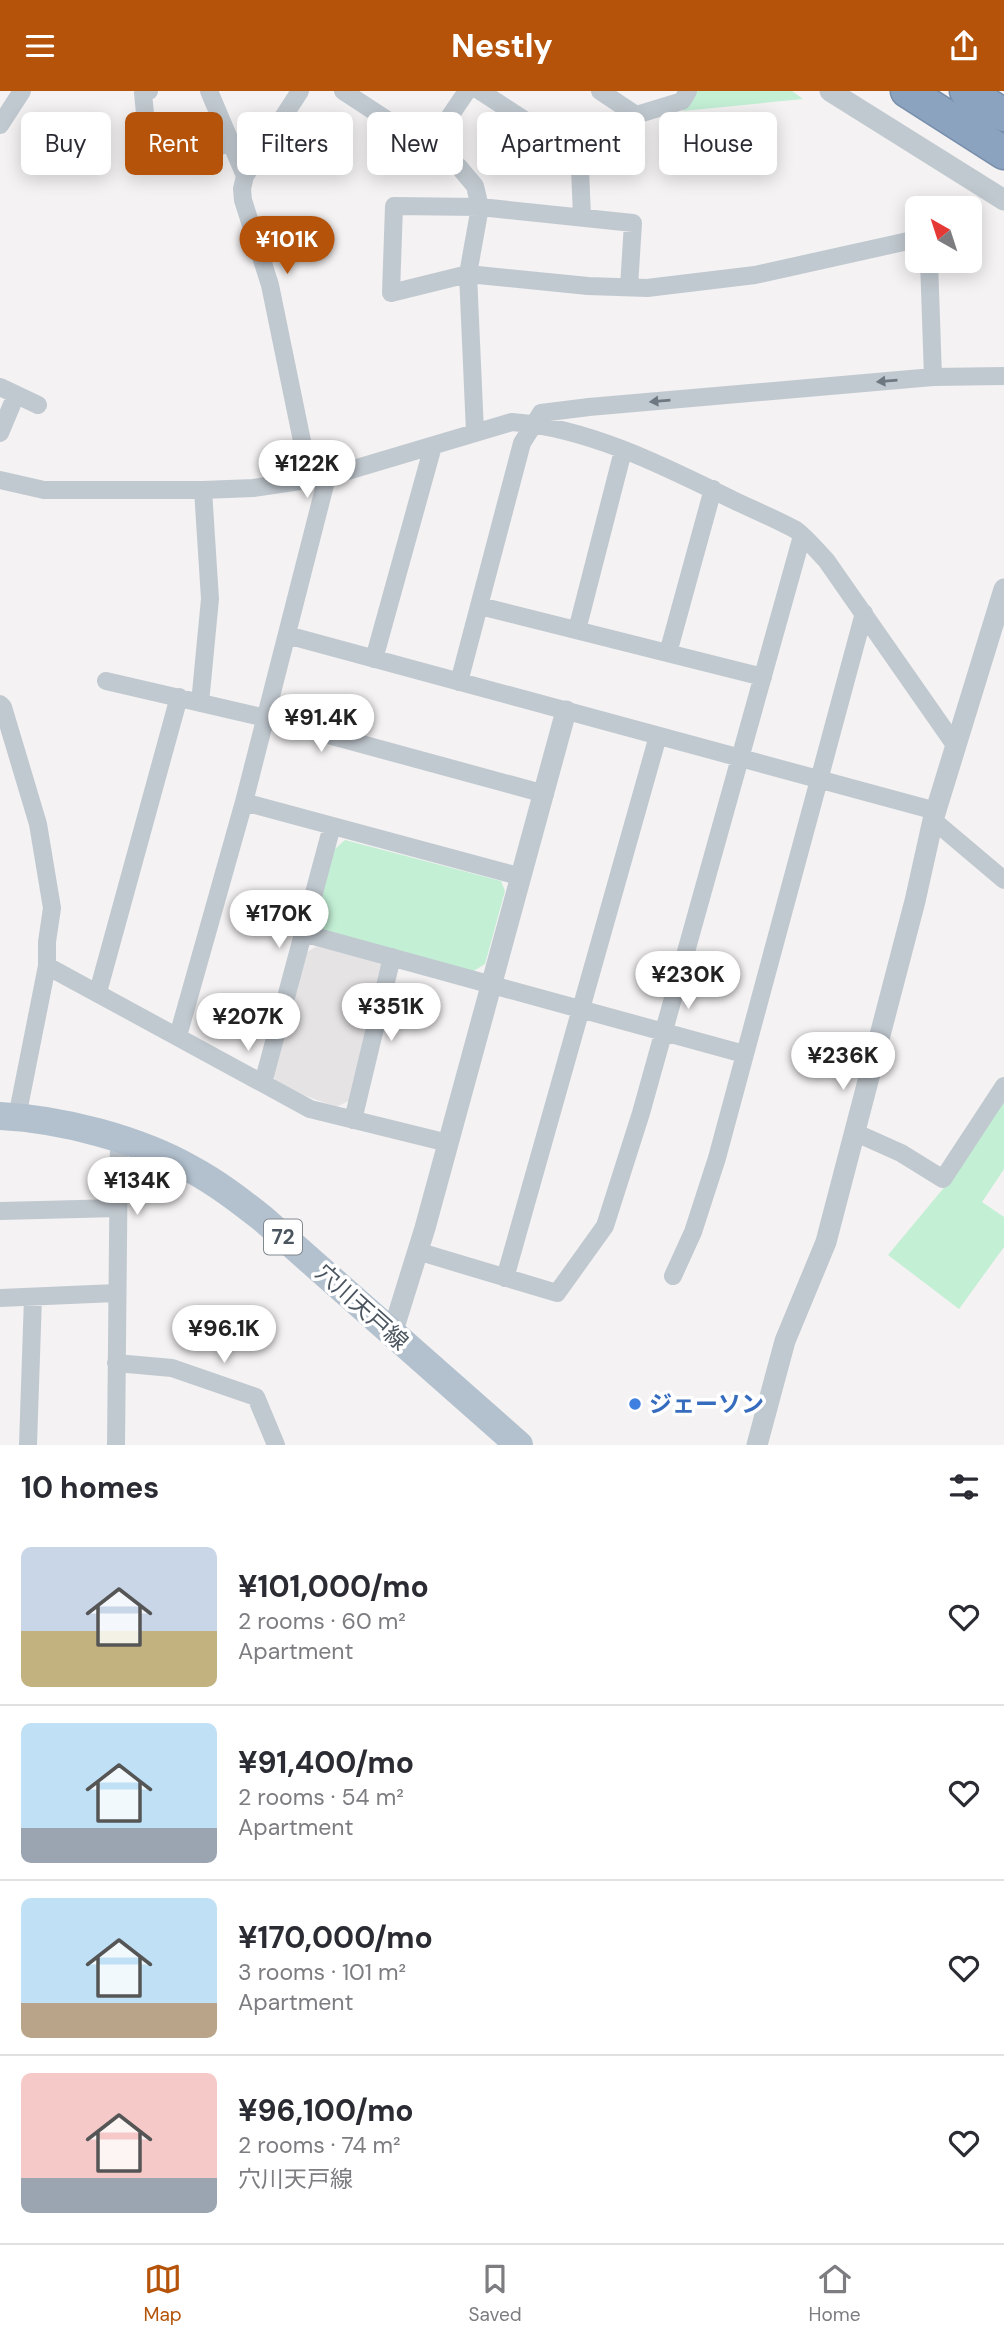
<!DOCTYPE html>
<html lang="en">
<head>
<meta charset="utf-8">
<style>
  :root { --surface:#fff; --page:#f2f2f3; --text:#2b2b33; --muted:#7c7c81; --line:#e1e1e2; --accent:#b45309 }
  body { margin:0; font-family:"DM Sans","Noto Sans JP",sans-serif; background:var(--page); color:var(--text); height:100vh; display:flex; flex-direction:column; font-size:26px; white-space:nowrap }
  * { box-sizing:border-box; margin:0 }
  p { font-size:23px; color:var(--muted) }
  .icon { flex:none; width:38px; height:38px; fill:none; stroke:currentColor; stroke-width:2; stroke-linecap:round; stroke-linejoin:round }
  .map { position:relative; height:1354px; overflow:hidden }
  .drawer { display:flex; flex-direction:column; background:var(--surface); flex:1 }
  .drawer>* { flex:none }
  .top-card { position:absolute; left:21px; top:21px; width:962px; height:63px; display:flex; gap:14px }
  .needle { width:46px; rotate:321deg }
  .controls { position:absolute; left:905px; top:105px; display:grid; gap:14px }
  .controls a { display:grid; place-items:center; width:77px; height:77px; border-radius:10px; background:var(--surface); box-shadow:0 4px 18px #0003; font-size:35px }
  .price { position:absolute; translate:-50% -60px; padding:0 16px; border-radius:24px; background:#fff; color:#222; font-size:23px; line-height:46px; filter:drop-shadow(0 2px 4px #0008) }
  .price::after { content:''; position:absolute; left:50%; top:42px; width:21px; height:16px; margin-left:-10px; background:inherit; clip-path:polygon(0 0,100% 0,50% 100%) }
  .price.on { background:var(--accent); color:#fff }
  ul { padding:0; list-style:none }
  li { display:flex; align-items:center; gap:21px; height:175px; padding:0 21px }
  li+li { border-top:2px solid var(--line) }
  li span { display:grid; place-items:center; flex:none; width:196px; height:140px; border-radius:10px; color:#555 }
  li>.icon { margin-inline-start:auto }
  span .icon { width:84px; height:84px; fill:#fffc; stroke-width:1 }
  li b { font-size:30px }
  h2 { display:flex; justify-content:space-between; align-items:center; height:84px; padding:0 21px; font-size:30px }
  .pill { padding:0 24px; border-radius:10px; background:var(--surface); box-shadow:0 4px 18px #0003; font-size:24px; line-height:63px }
  .pill.on { background:var(--accent); color:#fff }
  header { display:flex; justify-content:space-between; align-items:center; height:91px; padding:0 21px; background:var(--accent); color:#fff; font-size:32px; font-weight:800 }
  .tabs { display:flex; justify-content:space-around; align-items:center; height:98px; border-top:2px solid var(--line); background:var(--surface); font-size:19px; color:var(--muted) }
  .tabs a { display:grid; justify-items:center; gap:4px }
  .tabs .on { color:var(--accent) }
  .map>svg:first-child { display:block }
</style>
</head>
<body>
<header><svg class="icon" aria-label="menu" viewBox="0 0 24 24"><path d="M4 6h16M4 12h16M4 18h16"/></svg>Nestly<svg class="icon" aria-label="share" viewBox="0 0 24 24"><path d="M12 15V3M7 8l5-5 5 5M5 13v7h14v-7"/></svg></header>
<div class="map">
<svg width="1004" height="1354" viewBox="0 0 1004 1354">
  <rect width="100%" height="100%" fill="#f4f2f2"/>
  <path fill="#e5e3e4" d="M317,855L379,871L386,880L351,1009L336,1016L279,995L273,985L307,861Z"/>
  <path fill="#c3efd5" d="M693,0H792L803,8L683,20Z
    M345,749L501,790L505,800L485,873L472,881L323,843L313,829L335,758Z
    M1004,1004V1078L982,1111L1004,1126V1156L959,1218L888,1164L947,1093Z"/>
  <g fill="none" stroke-linecap="round" stroke-linejoin="round">
    <g stroke="#778eab" stroke-width="35">
      <path id="motorway" d="M907,0L1004,62
        M966,0L1004,24"/>
    </g>
    <path stroke="#c1c9d0" stroke-width="18" d="M149,0L143,2L150,74L231,52
      M209,0L245,85L242,98L243,109L270,194L310,389
      M343,0L459,76L475,95L480,116L468,183L475,341
      M480,0L563,54L579,53L636,24L682,10L688,0
      M600,0L636,24
      M0,34L22,0
      M579,53L582,126
      M429,56L467,0
      M245,85L300,0
      M929,170L933,286
      M629,196L633,132L480,116L394,115L391,202L468,183L588,195L647,197L755,184L917,148
      M0,296L38,314
      M0,342L16,304
      M0,389L44,399H203L253,397L327,386L512,331C589,337 664,375 733,409C754,419 776,428 796,439C807,447 817,460 826,469L955,654
      M480,515L763,586
      M577,539L623,360
      M287,544L936,720
      M668,562L713,398
      M374,568L433,355
      M106,590L266,627L545,703
      M459,591L522,352L541,322L589,316L933,286L1004,285
      M200,612L210,508L203,399
      M0,613L3,616L38,733L52,817L47,851V875L17,1026
      M244,711L522,786
      M933,729L1004,789
      M303,842L744,963
      M47,875L310,1018L448,1052
      M98,901L179,606
      M178,945L244,711L327,386
      M263,992L332,735
      M353,1029L392,866
      M854,1041L901,1062L943,1088L1004,995
      M0,1120L118,1117
      M417,1160L557,1202L605,1135L641,1022L802,445
      M673,1185L693,1141L717,1067L864,522
      M505,1187L658,645
      M0,1207L116,1202
      M116,1272L172,1277L256,1306L276,1354
      M28,1354L33,1206
      M116,1354L119,1049"/>
    <path stroke="#c1c9d0" stroke-width="21" d="M830,0L1004,109
      M392,1243L425,1137L566,620
      M757,1354L785,1250L826,1151L915,810L933,729L1004,498"/>
    <path stroke="#b3c1cf" stroke-width="28" d="M0,1025C61,1028 138,1048 191,1078C217,1092 239,1109 262,1127L519,1354"/>
    <use href="#motorway" stroke="#8ca3bf" stroke-width="32"/>
  </g>
  <defs><path id="oneway-solid" d="M-6-.8H1V-3.2L6.5 0L1 3.2V.8H-6Z" transform="scale(1.75)"/></defs>
  <g fill="#6e7881">
    <use href="#oneway-solid" transform="translate(887 290) rotate(175)"/>
    <use href="#oneway-solid" transform="translate(660 310) rotate(175)"/>
  </g>
  <circle fill="#3f7fe0" stroke="#fff" stroke-width="2.5" cx="635" cy="1313" r="7"/>
  <g text-anchor="middle" dominant-baseline="central" stroke-width="7" stroke-linejoin="round" paint-order="stroke">
    <rect fill="#fff" stroke="#80888f" stroke-width="2" x="264" y="1128.5" width="38" height="35" rx="5"/>
    <g font-size="21" font-weight="bold" fill="#4a555f">
      <text x="283" y="1146">72</text>
    </g>
    <g font-size="23" fill="#4a555f" stroke="#fff">
      <text transform="translate(362 1216) rotate(42)">穴川天戸線</text>
    </g>
    <g font-size="23" font-weight="bold" fill="#366cbe" stroke="#fff" text-anchor="start">
      <text x="649" y="1313">ジェーソン</text>
    </g>
  </g>
</svg>
<div class="controls">
<a><svg class="needle" viewBox="-14 -14 28 28"><path d="M0-13l5 13h-10z" fill="#e53935"/><path d="M0 13l5-13h-10z" fill="#7c7c81"/></svg></a>
</div>
<b class="price on" style="left:287px;top:185px">¥101K</b>
<b class="price" style="left:307px;top:409px">¥122K</b>
<b class="price" style="left:321px;top:663px">¥91.4K</b>
<b class="price" style="left:279px;top:859px">¥170K</b>
<b class="price" style="left:688px;top:920px">¥230K</b>
<b class="price" style="left:391px;top:952px">¥351K</b>
<b class="price" style="left:248px;top:962px">¥207K</b>
<b class="price" style="left:843px;top:1001px">¥236K</b>
<b class="price" style="left:137px;top:1126px">¥134K</b>
<b class="price" style="left:224px;top:1274px">¥96.1K</b>
<div class="top-card">
<a class="pill">Buy</a>
<a class="pill on">Rent</a>
<a class="pill">Filters</a>
<a class="pill">New</a>
<a class="pill">Apartment</a>
<a class="pill">House</a>
</div>
</div>
<section class="drawer">
<h2>10 homes<svg class="icon" aria-label="filters" viewBox="0 0 24 24"><path d="M4 7h16M4 17h16"/><circle cx="9" cy="7" r="2"/><circle cx="15" cy="17" r="2"/></svg></h2>
<ul>
<li><span style="background:linear-gradient(#c9d6e8 60%,#c2b280 0)"><svg class="icon" aria-label="home" viewBox="0 0 24 24"><path d="M3 11l9-7 9 7M6 9v11h12V9"/></svg></span><div><b>¥101,000/mo</b><p>2 rooms · 60 m²</p><p>Apartment</p></div><svg class="icon" aria-label="heart" viewBox="0 0 24 24"><path d="M12 20l-8-8c-3-5 5-10 8-4 3-6 11-1 8 4z"/></svg></li>
<li><span style="background:linear-gradient(#bfe0f5 75%,#9aa5b1 0)"><svg class="icon" aria-label="home" viewBox="0 0 24 24"><path d="M3 11l9-7 9 7M6 9v11h12V9"/></svg></span><div><b>¥91,400/mo</b><p>2 rooms · 54 m²</p><p>Apartment</p></div><svg class="icon" aria-label="heart" viewBox="0 0 24 24"><path d="M12 20l-8-8c-3-5 5-10 8-4 3-6 11-1 8 4z"/></svg></li>
<li><span style="background:linear-gradient(#bfe0f5 75%,#b9a48a 0)"><svg class="icon" aria-label="home" viewBox="0 0 24 24"><path d="M3 11l9-7 9 7M6 9v11h12V9"/></svg></span><div><b>¥170,000/mo</b><p>3 rooms · 101 m²</p><p>Apartment</p></div><svg class="icon" aria-label="heart" viewBox="0 0 24 24"><path d="M12 20l-8-8c-3-5 5-10 8-4 3-6 11-1 8 4z"/></svg></li>
<li><span style="background:linear-gradient(#f6c9c9 75%,#9aa5b1 0)"><svg class="icon" aria-label="home" viewBox="0 0 24 24"><path d="M3 11l9-7 9 7M6 9v11h12V9"/></svg></span><div><b>¥96,100/mo</b><p>2 rooms · 74 m²</p><p>穴川天戸線</p></div><svg class="icon" aria-label="heart" viewBox="0 0 24 24"><path d="M12 20l-8-8c-3-5 5-10 8-4 3-6 11-1 8 4z"/></svg></li>
</ul>
</section>
<nav class="tabs">
<a class="on"><svg class="icon" aria-label="map" viewBox="0 0 24 24"><path d="M3 6l6-2 6 2 6-2v14l-6 2-6-2-6 2zM9 4v14M15 6v14"/></svg>Map</a>
<a><svg class="icon" aria-label="saved" viewBox="0 0 24 24"><path d="M7 4h10v16l-5-4-5 4z"/></svg>Saved</a>
<a><svg class="icon" aria-label="home" viewBox="0 0 24 24"><path d="M3 11l9-7 9 7M6 9v11h12V9"/></svg>Home</a>
</nav>
</body>
</html>
